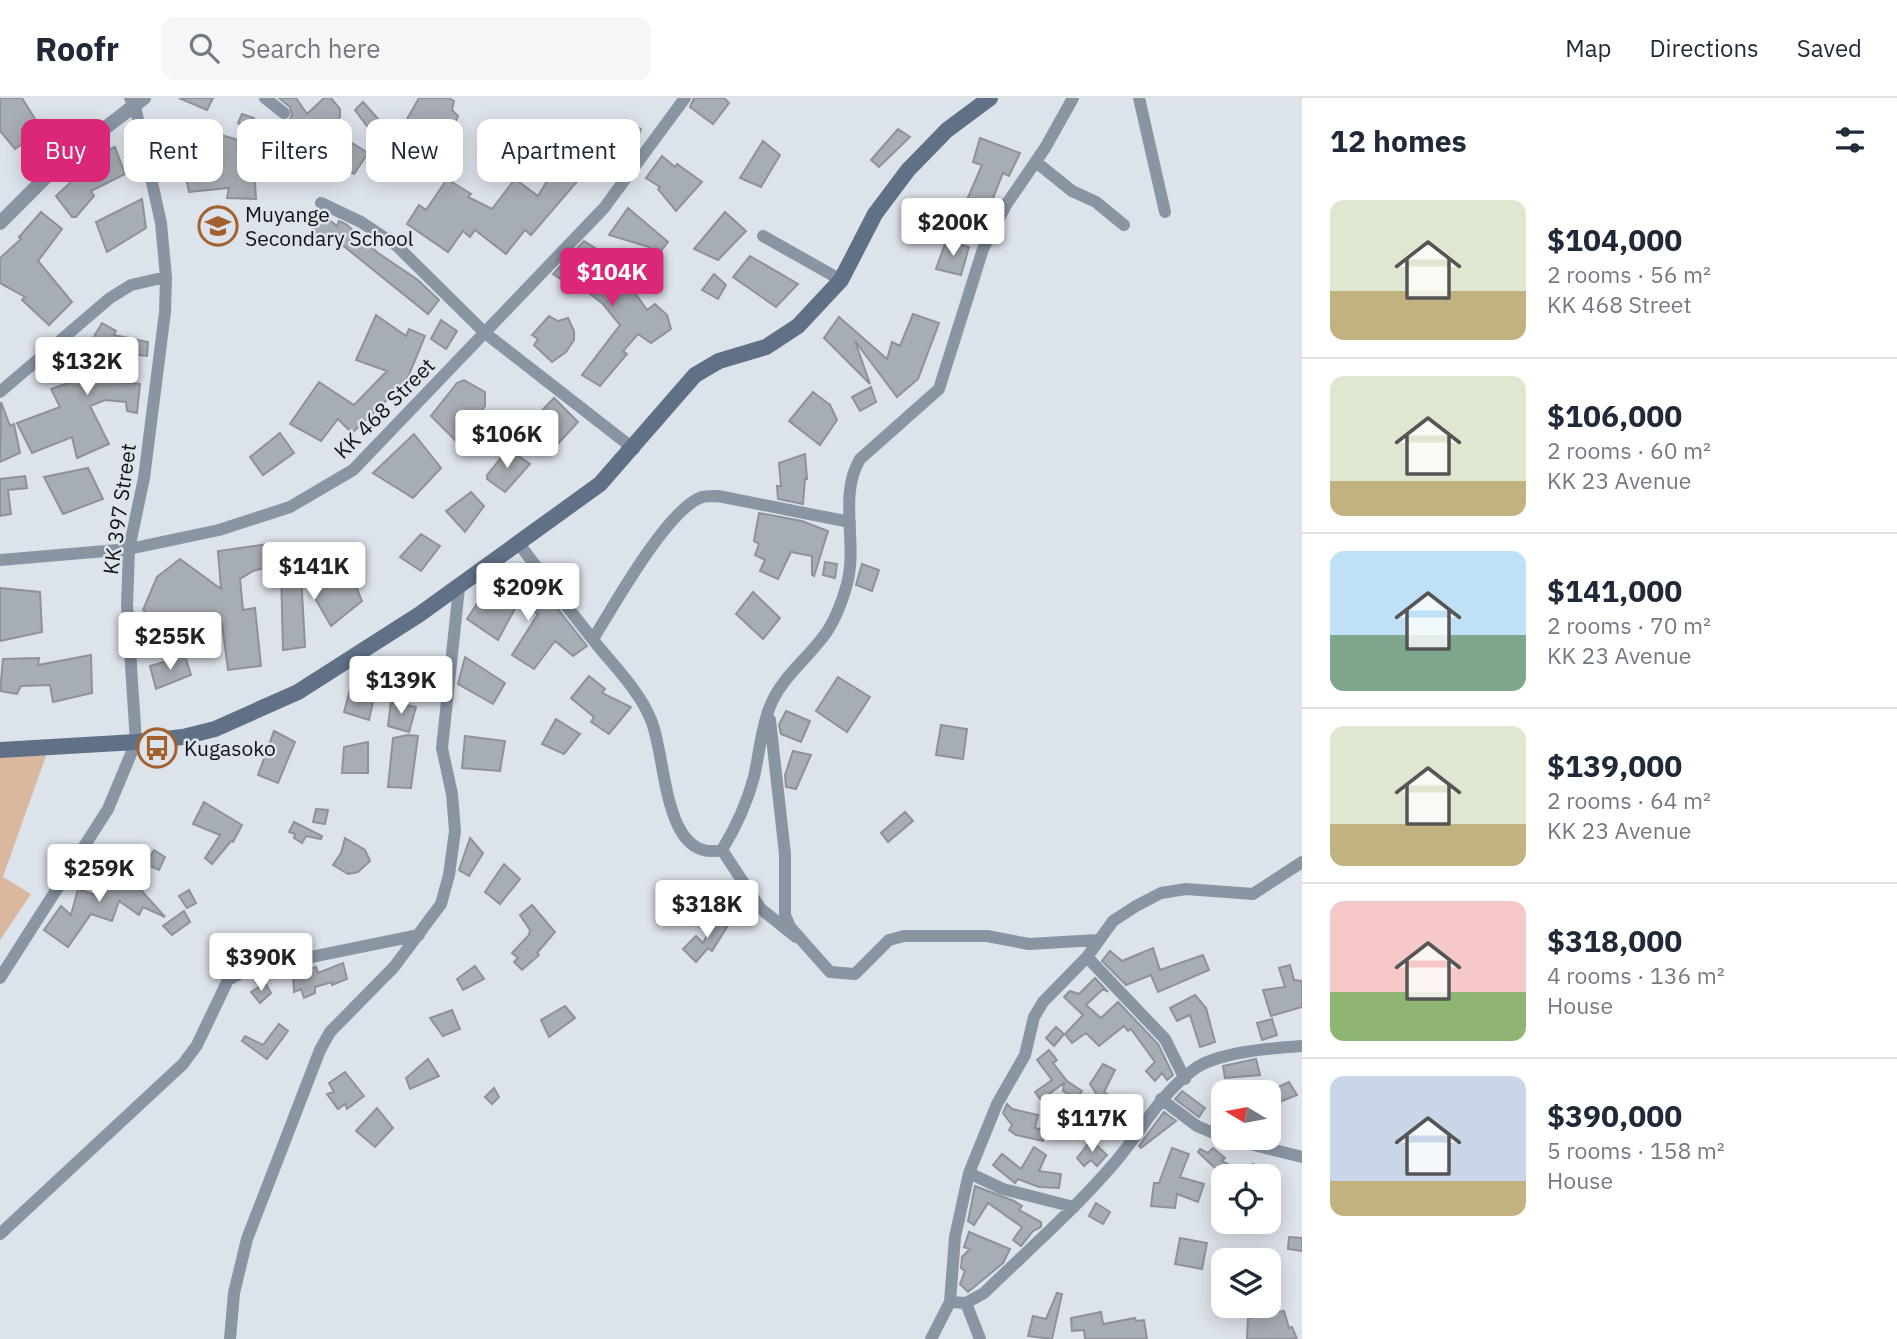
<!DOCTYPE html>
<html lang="en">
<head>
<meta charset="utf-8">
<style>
  :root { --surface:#fff; --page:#f6f6f7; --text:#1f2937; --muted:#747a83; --line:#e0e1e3; --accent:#db2777 }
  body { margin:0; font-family:"IBM Plex Sans",sans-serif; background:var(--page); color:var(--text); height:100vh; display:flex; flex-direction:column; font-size:26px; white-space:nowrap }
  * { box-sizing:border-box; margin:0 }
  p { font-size:23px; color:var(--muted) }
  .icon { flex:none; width:38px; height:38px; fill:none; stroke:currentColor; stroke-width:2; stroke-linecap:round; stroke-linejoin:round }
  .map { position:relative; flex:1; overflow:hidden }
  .sheet { display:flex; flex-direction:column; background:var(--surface); width:595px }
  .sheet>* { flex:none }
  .top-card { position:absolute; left:21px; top:21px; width:665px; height:63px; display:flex; gap:14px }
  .needle { width:46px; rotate:280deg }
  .tools { position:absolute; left:1211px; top:982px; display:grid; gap:14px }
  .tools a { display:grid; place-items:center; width:70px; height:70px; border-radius:14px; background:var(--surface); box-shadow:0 4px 18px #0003; font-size:35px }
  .price { position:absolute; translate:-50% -60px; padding:0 16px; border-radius:7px; background:#fff; color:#222; font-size:23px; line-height:46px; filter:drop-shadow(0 2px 4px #0008) }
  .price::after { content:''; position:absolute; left:50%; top:42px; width:21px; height:16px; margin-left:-10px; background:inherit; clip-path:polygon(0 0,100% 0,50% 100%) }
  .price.active { background:var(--accent); color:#fff }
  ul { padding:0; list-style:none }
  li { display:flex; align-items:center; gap:21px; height:175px; padding:0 28px }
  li+li { border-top:2px solid var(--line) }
  li span { display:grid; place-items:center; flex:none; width:196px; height:140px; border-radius:14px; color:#555 }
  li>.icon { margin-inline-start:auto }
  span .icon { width:84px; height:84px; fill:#fffc; stroke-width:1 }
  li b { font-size:30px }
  h2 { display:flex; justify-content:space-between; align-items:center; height:84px; padding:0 28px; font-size:30px }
  .chip { padding:0 24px; border-radius:14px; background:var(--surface); box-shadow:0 4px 18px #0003; font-size:24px; line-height:63px }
  .chip.active { background:var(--accent); color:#fff }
  header { display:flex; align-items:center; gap:42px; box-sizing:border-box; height:98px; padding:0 35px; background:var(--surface); border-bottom:2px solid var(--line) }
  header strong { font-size:33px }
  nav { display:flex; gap:38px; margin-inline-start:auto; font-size:24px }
  .search { width:490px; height:63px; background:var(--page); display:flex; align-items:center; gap:18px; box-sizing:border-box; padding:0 24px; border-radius:14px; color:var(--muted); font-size:26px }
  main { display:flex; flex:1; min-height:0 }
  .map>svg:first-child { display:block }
</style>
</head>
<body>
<header>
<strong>Roofr</strong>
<div class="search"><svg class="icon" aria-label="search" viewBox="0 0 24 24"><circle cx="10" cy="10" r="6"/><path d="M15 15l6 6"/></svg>Search here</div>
<nav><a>Map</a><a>Directions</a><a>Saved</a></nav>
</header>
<main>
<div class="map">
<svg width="1302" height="1241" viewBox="0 0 1302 1241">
  <rect width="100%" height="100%" fill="#dde3eb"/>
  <path fill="#dab8a0" d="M47,655L3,779L31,796L0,842V660Z"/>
  <path fill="#a7adb4" stroke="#8d929a" stroke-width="2" d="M0,0H22L42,32L15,51L0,33Z
    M179,0H213L207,12Z
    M279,0H296L307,16L324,0H331L340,11V19L328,30L368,55L354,76L349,73L344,80L318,52L305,80L292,72L285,77L266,69L292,17L290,9Z
    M419,0H449L454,3L452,12L458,18L453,31L442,38L437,47L425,42L416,51L403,44L399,35Z
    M694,0H724L729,5L713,26L690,9Z
    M363,4L380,23L370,32L355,12Z
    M242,16L254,20L249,31L238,25Z
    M625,22L641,31L634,47L627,44L615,67L602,64L597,70L592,66L531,137L525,132L506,156L475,132L470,139L463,133L448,154L407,126L419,107L426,112L447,81L471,96L468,99L492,111L515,81L538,98L561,60L572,68L588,45L613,48Z
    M201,31L238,42L237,51L265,63L255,85L256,101L227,100L229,90L189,94L183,66L196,65Z
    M898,31L910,39L879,69L871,62Z
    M980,40L1020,55L1009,78L1003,75L981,130L959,120L982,67L973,64Z
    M763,43L780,57L761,89L740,80Z
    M115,49L125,76L91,93L94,98L76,119H72L56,98L92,64L90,61Z
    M662,58L675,69L677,66L702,84L676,113L658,91L660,89L646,80Z
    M142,101L146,130L107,154L96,124Z
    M628,110L668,144L650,167L639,162L649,149L609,137Z
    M41,114L62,131L38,163L72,204L49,227L22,202L25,199L0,185V160L21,141L19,139Z
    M725,114L746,133L718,162L694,151Z
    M321,116L337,128L339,123L346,126L378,155L418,182L439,202L428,216L330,137L325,144L311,135Z
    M584,143L595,150L624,184L626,182L647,212L655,206L667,217L671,231L651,245L638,236L623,253L627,256L600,288L582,277L620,227L603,206L569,179L565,184L553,176Z
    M946,143L969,149L961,177L936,171Z
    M750,158L798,186L776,209L733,179Z
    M714,176L726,187L718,201L702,192Z
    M913,216L939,225L918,281L897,299L855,243L870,286L824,240L839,219L887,261L892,244L900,248Z
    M376,217L406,238L409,231L425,238L406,284L352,335L338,321L321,343L290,326L319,284L354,307L387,273L356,262Z
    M549,218L558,223L568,220L574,233V242L566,254L552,264L534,247L538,241L532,237Z
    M441,222L457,233L446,251L431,241Z
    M102,225L116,233L114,237L148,244L147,258L119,255L114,272L122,277L120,284L140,286L137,315L127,313L126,304L105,302L90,308L109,346L77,360L72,339L32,355L17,325L60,309L51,291L99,274L80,262Z
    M464,282L485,294V308L458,345L431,318L457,285Z
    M871,289L876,304L860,313L852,299Z
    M813,294L830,307L837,322L820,347L789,323Z
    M554,300L578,324L556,348L529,326Z
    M1,304L10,328L14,326L20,355L0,364Z
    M280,335L294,355L263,377L250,359Z
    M414,336L441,370L413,400L373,375Z
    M508,351L530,366L505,394L487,381V377Z
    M805,356L807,381H805L803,406L778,401L777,388H781L779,365Z
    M88,370L103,401L63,416L44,379Z
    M25,378L27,390L8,392L11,416L0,418V381Z
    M471,394L484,408L465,434L446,413Z
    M759,415L802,423L828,433L814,478L812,477V458L791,454L778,481L760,473L765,462L755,457L759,446L754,443Z
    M421,436L440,448L421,473L400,459Z
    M276,445L278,466L253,473L240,481L243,512L255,510L261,568L228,572L222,526L211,519L192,537L170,536L143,512L157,479L180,461L221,491L218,453Z
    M825,464L837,466L835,480L823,477Z
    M313,466L325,489L349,472L362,503L331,528L301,476L305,549L283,552L281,472L300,474Z
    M862,466L879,472L872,493L856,487Z
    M531,477L587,548L573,558L555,543L534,571L512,557L538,516L519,503L498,542L467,521L486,492L507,506Z
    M0,490L40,494L42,534L0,543Z
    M753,494L780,520L763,541L736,516Z
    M91,557L92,595L53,604L50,587L21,588L17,596L0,593L3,561L39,560L38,567Z
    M185,558L191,577L156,591L150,568Z
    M465,559L505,585L493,606L458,586Z
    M589,578L605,591L602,595L631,609L609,636L591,624L594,619L571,600Z
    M838,579L870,599L847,634L816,613Z
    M350,592L374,599L369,622L344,614Z
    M391,604L416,609L409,634L388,628Z
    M786,613L810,623L801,644L781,636L779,627Z
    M556,621L580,636L564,656L542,646Z
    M941,627L967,631L963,661L936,657Z
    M274,633L295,644L278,685L258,677Z
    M408,637L418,638L411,690L388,689L393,640Z
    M465,638L505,643L500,673L462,670Z
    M368,644V675H342L344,649Z
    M793,653L811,657L796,691L786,689L785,677Z
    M204,704L242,727L233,744L231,743L212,766L205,760L220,737L193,726Z
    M316,711L328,712L325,726L313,724Z
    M905,714L913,723L888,744L881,735Z
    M294,724L322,738L321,741L306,738L302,745L294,740L295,736L289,734Z
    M345,740L365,752L370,763L358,774L348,776L333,767L341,755Z
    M470,740L483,755L469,778L459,772Z
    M154,752L165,759L159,772L146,766Z
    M109,764L124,773L126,778L122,784L141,792L165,819L143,809L139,817L119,803L112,823L91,816L68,849L44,832L61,808L71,817L78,791L95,797V775Z
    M504,766L520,781L500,806L485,794Z
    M189,792L196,805L187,810L179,798Z
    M532,807L555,834L537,855L539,857L522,872L514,864L518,860L512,855L529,837L530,832L520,817Z
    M184,813L190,824L172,837L163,828Z
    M718,817L730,824L712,853L708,850L696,864L683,851L696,838L703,845Z
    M1153,850L1160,872L1203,857L1209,872L1158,894L1151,877L1126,887L1102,863L1110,853L1122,863Z
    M343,865L347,881L332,887V884L315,889V895L304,900L301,891L294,894L293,876L316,869L318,875Z
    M1290,867L1294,882L1302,883V909L1271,918L1263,892L1285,889L1279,870Z
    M475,868L484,881L463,892L457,881Z
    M1095,880L1108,894L1103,891L1086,907L1101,920L1118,904L1158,946L1173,977L1167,982L1162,975L1155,983L1146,973L1155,964L1131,931L1128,933L1124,928L1099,948L1086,935L1072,945L1065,936L1083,917L1064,899L1070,893L1079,896Z
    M265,885L271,895L260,905L251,894Z
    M1195,897L1206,910L1215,944L1200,949L1190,917L1177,923L1170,910Z
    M565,908L575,920L549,939L541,922Z
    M452,912L460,931L443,938L430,920Z
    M1272,921L1277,937L1262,942L1257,925Z
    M279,926L288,933L267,961L242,943L245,938L263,947Z
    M1056,929L1064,936L1054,948L1046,940Z
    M1049,952L1057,962L1053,965L1067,983L1082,993L1077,1001L1063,993L1064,985L1041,1002L1035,994L1052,982L1037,962Z
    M428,961L439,978L410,991L406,980Z
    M1256,961L1260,977L1225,980L1223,968Z
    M1103,966L1115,972L1104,994L1134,1013L1128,1022L1102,1005L1090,986Z
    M345,974L364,998L347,1011L345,1006L338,1011L327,996L334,994L329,985Z
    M1289,984L1297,997L1269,1008V993Z
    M494,990L499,999L492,1006L485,999Z
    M1182,993L1205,1010L1199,1019L1175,1001Z
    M1007,1006L1012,1011L1038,1017L1035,1030L1045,1032L1043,1043L1016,1037L1009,1032L1012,1027L1003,1015Z
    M377,1010L393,1030L375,1049L356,1033Z
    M1061,1013L1071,1014L1070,1031L1060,1030Z
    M1164,1014L1176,1023L1141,1050L1139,1048Z
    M1091,1042L1107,1057L1097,1068L1091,1062L1084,1068L1077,1060Z
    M1034,1049L1046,1057L1039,1073L1061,1076L1059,1090L1039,1089L1018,1081L1015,1085L993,1067L1002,1056L1021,1071Z
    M1172,1050L1189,1056L1180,1079L1204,1086L1198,1104L1177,1096L1175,1110L1151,1108L1154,1085H1159Z
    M1213,1050L1225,1060L1222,1063L1244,1075L1253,1066L1265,1078H1229L1217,1072L1198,1054L1200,1051L1208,1055Z
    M975,1088L1014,1103L1022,1108L1019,1112L1041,1124V1129L1033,1133L1021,1148L1013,1142L1022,1129L988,1105L974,1127L968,1123Z
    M1096,1105L1110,1114L1103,1126L1089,1118Z
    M969,1134L1010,1151L1003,1165L968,1194L960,1186L965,1173L961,1170L962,1159L970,1151L964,1149Z
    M1289,1139L1302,1140V1153L1288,1151Z
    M1180,1140L1207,1145L1202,1171L1175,1166Z
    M1057,1195L1062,1196L1052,1241L1028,1238L1033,1218L1046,1221Z
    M1284,1213L1289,1230L1292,1229L1297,1241H1247L1248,1220Z
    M1101,1214L1103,1226L1135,1220L1136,1223L1144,1222L1147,1241H1085L1084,1232L1072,1233L1071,1220Z"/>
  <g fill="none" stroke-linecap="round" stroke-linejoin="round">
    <path stroke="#8a95a4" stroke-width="12" d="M265,0L284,15
      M1139,0L1165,114
      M1036,64L1072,93L1096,104L1124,127
      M321,105L361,124L397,148L485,235L634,351
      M763,138L841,182
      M0,294L110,200L131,187L166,179
      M519,446C545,480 571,514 598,548C616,570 640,594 651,622C667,659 662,765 722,752C736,729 747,705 754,679C759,657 761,632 769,611C779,582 805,563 823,539C835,524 842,504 847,486C858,445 838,398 860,361L939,291L983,151L1006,107L1045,50L1073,0
      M0,462L129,451L219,432L290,409L353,372L604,110L685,0
      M593,541C614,508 667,411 702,399C706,398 713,398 718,398L850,424
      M770,622L785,756V817L790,829L830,874L855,876L889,842L904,838H987L1029,846L1097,842
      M722,752L761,811L796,839
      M1087,859L1165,941L1185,981
      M0,880L108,711L136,644L127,507L129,451L144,380L165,214L166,179L161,125L135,8L130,0
      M1161,1001L1197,1028L1223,1039
      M1226,1040L1302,1059
      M969,1075L1003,1091L1074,1109
      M0,1136L183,966L197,947L228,882L247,872L419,837
      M950,1204L966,1205L984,1195C1026,1154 1071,1115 1110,1070C1140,1037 1155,1001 1193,972C1216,954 1273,950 1302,948
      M966,1205L980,1241
      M230,1241L234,1195L247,1141L320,952L330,934L394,869L441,806L449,777L455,733L452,696L442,650L459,490
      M931,1241L950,1204L955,1139L969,1075L997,1006L1025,957L1034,919L1043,904L1087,859L1113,823L1136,808L1161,795L1186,791L1253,796L1302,764"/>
    <path stroke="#8a95a4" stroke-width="14" d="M0,125L61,64L144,0"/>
    <path stroke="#607086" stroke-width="16" d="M0,652L136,644L183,639L215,631L298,594L420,516L600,386L695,277L719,263L766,249L798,228L841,182L875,116L908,72L947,32L990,0"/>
  </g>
  <defs>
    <g id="university-ring" transform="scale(2.0125)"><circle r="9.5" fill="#dde3eb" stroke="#a3622d" stroke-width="1.5"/><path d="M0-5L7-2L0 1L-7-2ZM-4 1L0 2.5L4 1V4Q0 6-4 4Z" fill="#a3622d"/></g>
    <g id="bus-ring" transform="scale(2.0125)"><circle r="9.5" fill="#dde3eb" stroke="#a3622d" stroke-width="1.5"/><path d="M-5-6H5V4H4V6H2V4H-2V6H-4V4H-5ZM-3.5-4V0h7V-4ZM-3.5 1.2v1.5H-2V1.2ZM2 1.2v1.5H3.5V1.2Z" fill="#a3622d"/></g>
  </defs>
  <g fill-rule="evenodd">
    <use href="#university-ring" x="218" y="128"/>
    <use href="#bus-ring" x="157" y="650"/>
  </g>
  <g text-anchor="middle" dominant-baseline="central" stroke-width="5" stroke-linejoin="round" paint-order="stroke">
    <g font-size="21" fill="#111316" stroke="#dde3eb" text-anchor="start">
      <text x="245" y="116">Muyange<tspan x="245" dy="24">Secondary School</tspan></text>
      <text x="184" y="650">Kugasoko</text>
    </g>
    <g font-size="21" fill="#111316" stroke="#dde3eb">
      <text transform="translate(384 310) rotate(-45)">KK 468 Street</text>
      <text transform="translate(119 411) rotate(-82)">KK 397 Street</text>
    </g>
  </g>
</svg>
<div class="tools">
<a><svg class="needle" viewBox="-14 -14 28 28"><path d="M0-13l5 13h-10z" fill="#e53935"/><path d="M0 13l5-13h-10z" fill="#747a83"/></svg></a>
<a><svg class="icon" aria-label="locate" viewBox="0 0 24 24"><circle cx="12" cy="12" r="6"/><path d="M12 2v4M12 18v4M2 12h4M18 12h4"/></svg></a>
<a><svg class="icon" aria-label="layers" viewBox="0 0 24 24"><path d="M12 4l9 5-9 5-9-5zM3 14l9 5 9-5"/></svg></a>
</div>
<b class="price" style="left:953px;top:160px">$200K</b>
<b class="price active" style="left:612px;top:210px">$104K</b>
<b class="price" style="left:87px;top:299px">$132K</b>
<b class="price" style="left:507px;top:372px">$106K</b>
<b class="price" style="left:314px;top:504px">$141K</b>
<b class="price" style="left:528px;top:525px">$209K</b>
<b class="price" style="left:170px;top:574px">$255K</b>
<b class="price" style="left:401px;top:618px">$139K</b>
<b class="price" style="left:99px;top:806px">$259K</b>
<b class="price" style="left:707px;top:842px">$318K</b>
<b class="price" style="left:261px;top:895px">$390K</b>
<b class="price" style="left:1092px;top:1056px">$117K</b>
<div class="top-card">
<a class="chip active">Buy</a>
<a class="chip">Rent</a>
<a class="chip">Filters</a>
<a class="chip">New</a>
<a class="chip">Apartment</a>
</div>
</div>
<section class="sheet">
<h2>12 homes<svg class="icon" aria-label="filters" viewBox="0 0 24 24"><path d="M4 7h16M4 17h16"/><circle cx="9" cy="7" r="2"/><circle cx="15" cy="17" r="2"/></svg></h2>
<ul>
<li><span style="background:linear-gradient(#dfe7d0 65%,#c2b280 0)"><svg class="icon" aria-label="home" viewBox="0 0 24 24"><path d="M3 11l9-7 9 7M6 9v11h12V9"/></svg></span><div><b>$104,000</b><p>2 rooms · 56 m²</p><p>KK 468 Street</p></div></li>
<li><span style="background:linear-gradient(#dfe7d0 75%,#c2b280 0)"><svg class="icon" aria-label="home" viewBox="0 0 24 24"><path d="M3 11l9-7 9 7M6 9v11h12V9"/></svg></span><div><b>$106,000</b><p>2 rooms · 60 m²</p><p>KK 23 Avenue</p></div></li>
<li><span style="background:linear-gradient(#bfe0f5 60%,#7fa58c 0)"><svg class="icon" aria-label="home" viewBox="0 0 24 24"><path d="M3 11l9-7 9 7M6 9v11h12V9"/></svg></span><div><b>$141,000</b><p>2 rooms · 70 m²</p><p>KK 23 Avenue</p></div></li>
<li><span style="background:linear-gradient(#dfe7d0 70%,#c2b280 0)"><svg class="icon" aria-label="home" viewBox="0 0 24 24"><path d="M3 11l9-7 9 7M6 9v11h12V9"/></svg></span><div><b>$139,000</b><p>2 rooms · 64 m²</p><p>KK 23 Avenue</p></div></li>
<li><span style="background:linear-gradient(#f6c9c9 65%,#8fb573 0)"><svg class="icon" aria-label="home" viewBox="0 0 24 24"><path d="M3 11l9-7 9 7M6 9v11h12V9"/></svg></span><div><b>$318,000</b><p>4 rooms · 136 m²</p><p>House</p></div></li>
<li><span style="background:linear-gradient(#c9d6e8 75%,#c2b280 0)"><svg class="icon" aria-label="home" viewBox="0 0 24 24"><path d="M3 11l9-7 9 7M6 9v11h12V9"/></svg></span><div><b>$390,000</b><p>5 rooms · 158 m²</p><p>House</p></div></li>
</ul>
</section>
</main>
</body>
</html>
